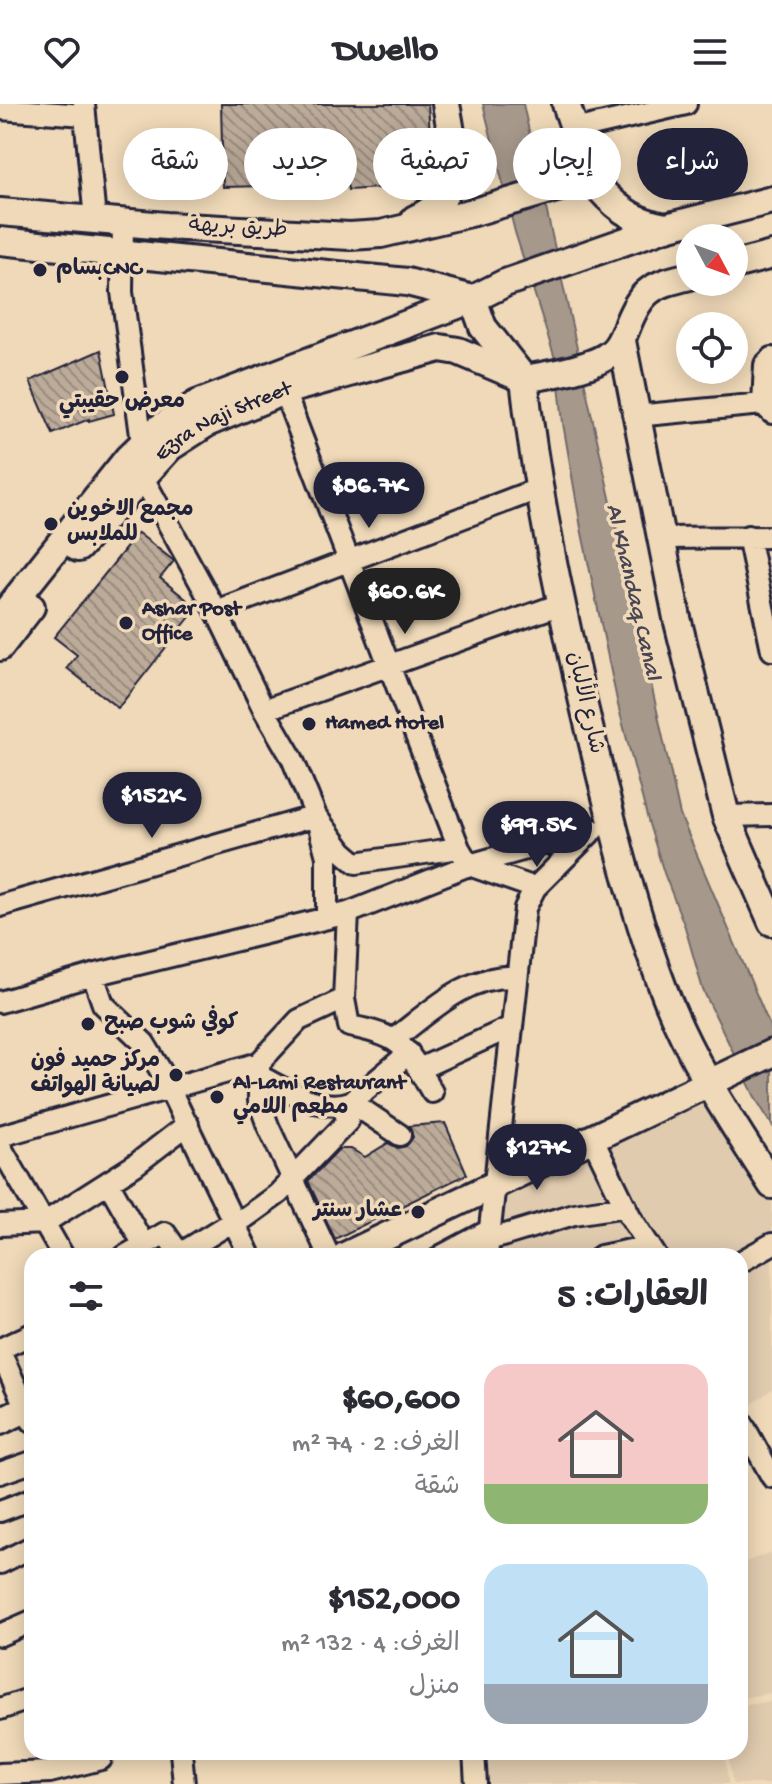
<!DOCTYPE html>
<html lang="ar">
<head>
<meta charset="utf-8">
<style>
  :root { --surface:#fff; --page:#f2f2f3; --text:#2b2b33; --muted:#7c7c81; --accent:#22223b }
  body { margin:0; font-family:"Gochi Hand","Playpen Sans Arabic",sans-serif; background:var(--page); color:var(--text); direction:rtl; height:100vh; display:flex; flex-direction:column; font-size:30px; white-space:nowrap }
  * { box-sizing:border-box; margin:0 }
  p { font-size:26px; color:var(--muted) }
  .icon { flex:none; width:44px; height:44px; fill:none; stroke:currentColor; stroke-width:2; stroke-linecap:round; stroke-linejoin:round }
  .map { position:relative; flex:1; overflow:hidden; direction:ltr }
  .details { position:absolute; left:24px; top:1144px; width:724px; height:512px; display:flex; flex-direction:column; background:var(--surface); border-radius:24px; box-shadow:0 4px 20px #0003; direction:rtl }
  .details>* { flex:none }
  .hud { position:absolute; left:24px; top:24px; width:724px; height:72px; direction:rtl; display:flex; gap:16px }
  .needle { width:52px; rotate:131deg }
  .fabs { position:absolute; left:676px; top:120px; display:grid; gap:16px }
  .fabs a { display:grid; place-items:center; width:72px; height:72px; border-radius:50%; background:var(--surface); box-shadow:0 4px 20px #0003; font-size:40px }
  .price { position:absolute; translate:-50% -68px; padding:0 18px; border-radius:28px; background:var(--accent); color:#fff; font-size:26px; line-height:52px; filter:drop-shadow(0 2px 4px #0008) }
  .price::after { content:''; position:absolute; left:50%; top:48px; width:24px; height:18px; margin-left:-12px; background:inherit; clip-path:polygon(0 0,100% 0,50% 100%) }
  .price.selected { background:#222; color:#fff }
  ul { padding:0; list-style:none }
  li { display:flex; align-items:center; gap:24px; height:200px; padding:0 40px }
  li span { display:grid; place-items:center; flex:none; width:224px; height:160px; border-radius:24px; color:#555 }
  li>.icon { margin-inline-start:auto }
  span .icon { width:96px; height:96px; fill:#fffc; stroke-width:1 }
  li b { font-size:34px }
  h2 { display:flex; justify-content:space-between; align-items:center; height:96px; padding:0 40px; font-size:34px }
  .tag { padding:0 28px; border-radius:36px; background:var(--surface); box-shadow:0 4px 20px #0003; font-size:28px; line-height:72px }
  .tag.selected { background:var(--accent); color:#fff }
  header { display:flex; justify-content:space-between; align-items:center; height:104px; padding:0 40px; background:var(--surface); font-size:36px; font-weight:800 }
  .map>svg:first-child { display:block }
</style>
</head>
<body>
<header><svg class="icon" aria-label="menu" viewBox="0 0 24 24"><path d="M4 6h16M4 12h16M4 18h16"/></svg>Dwello<svg class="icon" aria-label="heart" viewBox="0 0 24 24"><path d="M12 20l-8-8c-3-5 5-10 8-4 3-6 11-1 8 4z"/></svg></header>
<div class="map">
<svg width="772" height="1680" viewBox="0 0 772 1680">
  <defs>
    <pattern id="building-back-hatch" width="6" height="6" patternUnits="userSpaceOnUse" patternTransform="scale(2)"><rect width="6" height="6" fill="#bcab99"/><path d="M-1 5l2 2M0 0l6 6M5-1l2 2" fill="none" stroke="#988b7e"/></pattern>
  </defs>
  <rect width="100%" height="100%" fill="#efd9b8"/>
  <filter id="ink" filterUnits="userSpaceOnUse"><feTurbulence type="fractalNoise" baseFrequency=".0125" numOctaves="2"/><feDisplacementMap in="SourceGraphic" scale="16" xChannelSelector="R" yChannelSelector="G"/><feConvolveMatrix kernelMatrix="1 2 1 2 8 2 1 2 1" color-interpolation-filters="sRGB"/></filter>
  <g filter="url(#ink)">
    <path fill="#e0cbaf" d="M708,979L772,1081V1285L740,1309V1152H487L493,1081Z
      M772,1448V1589L740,1594V1460Z
      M772,1597V1680H733L727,1648H740V1602Z
      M472,1648H724L729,1680H476Z"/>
    <path fill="#a6988b" stroke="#71696b" stroke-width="2" d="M483,0H523L680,711L772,927V1021L756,995L703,886L685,823L664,769L649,720L618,601L581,424L563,319L557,261L515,128Z"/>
    <path fill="url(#building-back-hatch)" stroke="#22223b" stroke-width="2" d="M221,0H428L433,77L431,81L348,86L347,80L223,83Z
      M101,246L114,310L89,317V315L53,330L30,277Z
      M138,429L174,457L160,474L197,504L118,604L67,564L77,551L54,533Z
      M445,1019L467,1070L335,1135L308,1077L339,1045H351L365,1053L388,1039L398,1044L406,1042L413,1033L409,1022Z"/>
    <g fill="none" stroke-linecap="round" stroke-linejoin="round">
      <g stroke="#22223b" stroke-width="26">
        <path id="minor" d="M84,0L95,116
          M0,5L85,11
          M574,26L686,0
          M123,118L122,188L142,339
          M772,254L765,261L763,300L772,309
          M284,287L459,744L469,761L593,726
          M635,312L763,300
          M142,372L216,507L264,606L292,654L316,712L327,753V813
          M748,432L772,546
          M661,434L772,433
          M216,507L538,385
          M264,606L561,500
          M726,712L772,711
          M0,802L316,712L342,747L356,759L459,744
          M348,809L344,895L349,922C403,932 405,942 432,988
          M93,871L103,900L144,939L161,967L250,1152
          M0,898L93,871L348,809L469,761L535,784
          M394,935C430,908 468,869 517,873
          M259,959V997L268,1022L329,1152
          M419,965L511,923
          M259,972C285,985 321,1009 351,998L409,949
          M351,998L400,1031
          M0,1032L259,959L299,916L344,895
          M592,1034L630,1112L656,1152
          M0,1042L63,1152
          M108,1078L144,1141
          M0,1121L44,1119L135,1061L188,1020
          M489,1136L574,1110L626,1102
          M180,1150L233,1117L246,1113L278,1090L348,1017L342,1001
          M125,1152L165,1129L181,1152
          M441,1152L490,1126
          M487,1152L525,804L535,784L590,729
          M601,1152L650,1142
          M740,1158L772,1140
          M0,1245L32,1230
          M0,1248L32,1317
          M740,1315L772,1373
          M0,1369L32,1358
          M0,1407L32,1395
          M0,1459L32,1443
          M0,1531L32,1517
          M0,1605L32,1594
          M181,1648L184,1680
          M474,1648L476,1680
          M0,1670L50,1668L101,1655L100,1648"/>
      </g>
      <g stroke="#22223b" stroke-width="32">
        <g id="major">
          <path d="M566,0L591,74"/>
          <path d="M0,108L166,122L350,132L381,130L474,108L591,74C611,100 632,118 666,123"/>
          <path d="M415,115C466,93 454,44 446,0"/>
          <path d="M0,137L407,178L473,195L483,223L522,272"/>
          <path d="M734,161L772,151"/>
          <path d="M622,237L677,514L726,712L772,818"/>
          <path d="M524,275C536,384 559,491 583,598C606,694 628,791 663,884C689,955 732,1018 772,1081"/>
          <path d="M524,275C547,271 595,264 612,248C620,241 623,232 627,222C642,184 653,181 690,172"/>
          <path id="s1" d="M78,444L170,343L207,319L284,287L440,244L458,247L524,275"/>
          <path d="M0,515L128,354L158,325L197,300L473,195L505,179L666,123L772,96"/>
          <path d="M0,543L31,503"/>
          <path d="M345,1152L772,949"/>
          <path d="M0,1317L32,1302"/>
        </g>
      </g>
      <use href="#minor" stroke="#efd9b8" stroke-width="20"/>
      <use href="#major" stroke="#efd9b8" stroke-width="26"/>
    </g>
  </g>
  <g fill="#22223b" stroke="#efd9b8" stroke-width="3">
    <circle cx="40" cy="166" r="8"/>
    <circle cx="122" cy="273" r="8"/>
    <circle cx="51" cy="420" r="8"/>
    <circle cx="126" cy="519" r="8"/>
    <circle cx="309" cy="620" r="8"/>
    <circle cx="88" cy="920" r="8"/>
    <circle cx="176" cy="971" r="8"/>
    <circle cx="217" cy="993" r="8"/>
    <circle cx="418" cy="1108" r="8"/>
  </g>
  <g text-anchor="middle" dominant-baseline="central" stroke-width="7" stroke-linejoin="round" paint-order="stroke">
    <g font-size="22" fill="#22223b" stroke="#efd9b8">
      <text transform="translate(238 125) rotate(3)">طريق بريهة</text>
      <text stroke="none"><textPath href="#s1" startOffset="196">Ezra Naji Street</textPath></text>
      <text transform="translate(584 599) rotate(77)">شارع الألبان</text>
    </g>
    <g font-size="22" font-weight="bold" fill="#22223b" stroke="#efd9b8" text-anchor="start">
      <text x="56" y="166">بسامCNC</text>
      <text x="122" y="299" text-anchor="middle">معرض حقيبتي</text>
      <text x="67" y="407">مجمع الاخوين<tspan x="67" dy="25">للملابس</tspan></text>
      <text x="142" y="506">Ashar Post<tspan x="142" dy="25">Office</tspan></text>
      <text x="325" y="620">Hamed Hotel</text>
      <text x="104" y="920">كوفي شوب صبح</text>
      <text x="160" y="958" text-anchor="end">مركز حميد فون<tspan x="160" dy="25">لصيانة الهواتف</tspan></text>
      <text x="233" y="980">Al-Lami Restaurant<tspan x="233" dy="25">مطعم اللامي</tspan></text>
      <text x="402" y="1108" text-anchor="end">عشار سنتر</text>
    </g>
    <g font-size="24" font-style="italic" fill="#4a4553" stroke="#efd9b8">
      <text transform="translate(632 488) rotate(77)">Al Khandaq Canal</text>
    </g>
  </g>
</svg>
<div class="fabs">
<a><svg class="needle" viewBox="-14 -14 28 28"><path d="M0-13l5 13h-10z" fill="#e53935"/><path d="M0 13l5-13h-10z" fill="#7c7c81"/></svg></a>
<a><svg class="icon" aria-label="locate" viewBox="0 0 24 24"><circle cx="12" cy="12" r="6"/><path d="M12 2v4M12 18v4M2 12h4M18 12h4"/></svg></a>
</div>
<b class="price" style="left:369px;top:426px">$86.7K</b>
<b class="price selected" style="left:405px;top:532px">$60.6K</b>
<b class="price" style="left:152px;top:736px">$152K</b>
<b class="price" style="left:537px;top:765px">$99.5K</b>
<b class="price" style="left:537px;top:1088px">$127K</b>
<div class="hud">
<a class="tag selected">شراء</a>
<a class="tag">إيجار</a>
<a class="tag">تصفية</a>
<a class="tag">جديد</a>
<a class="tag">شقة</a>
</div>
<section class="details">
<h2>العقارات: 5<svg class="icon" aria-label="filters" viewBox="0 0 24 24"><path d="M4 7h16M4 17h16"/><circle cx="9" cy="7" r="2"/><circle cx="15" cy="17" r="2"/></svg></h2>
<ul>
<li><span style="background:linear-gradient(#f6c9c9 75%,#8fb573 0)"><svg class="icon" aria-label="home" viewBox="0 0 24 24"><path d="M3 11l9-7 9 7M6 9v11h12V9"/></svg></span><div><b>$60,600</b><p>الغرف: 2 · 74 m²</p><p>شقة</p></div></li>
<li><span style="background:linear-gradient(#bfe0f5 75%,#9aa5b1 0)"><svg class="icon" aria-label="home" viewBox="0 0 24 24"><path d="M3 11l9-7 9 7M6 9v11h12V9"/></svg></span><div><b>$152,000</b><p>الغرف: 4 · 132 m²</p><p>منزل</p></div></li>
</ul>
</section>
</div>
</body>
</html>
